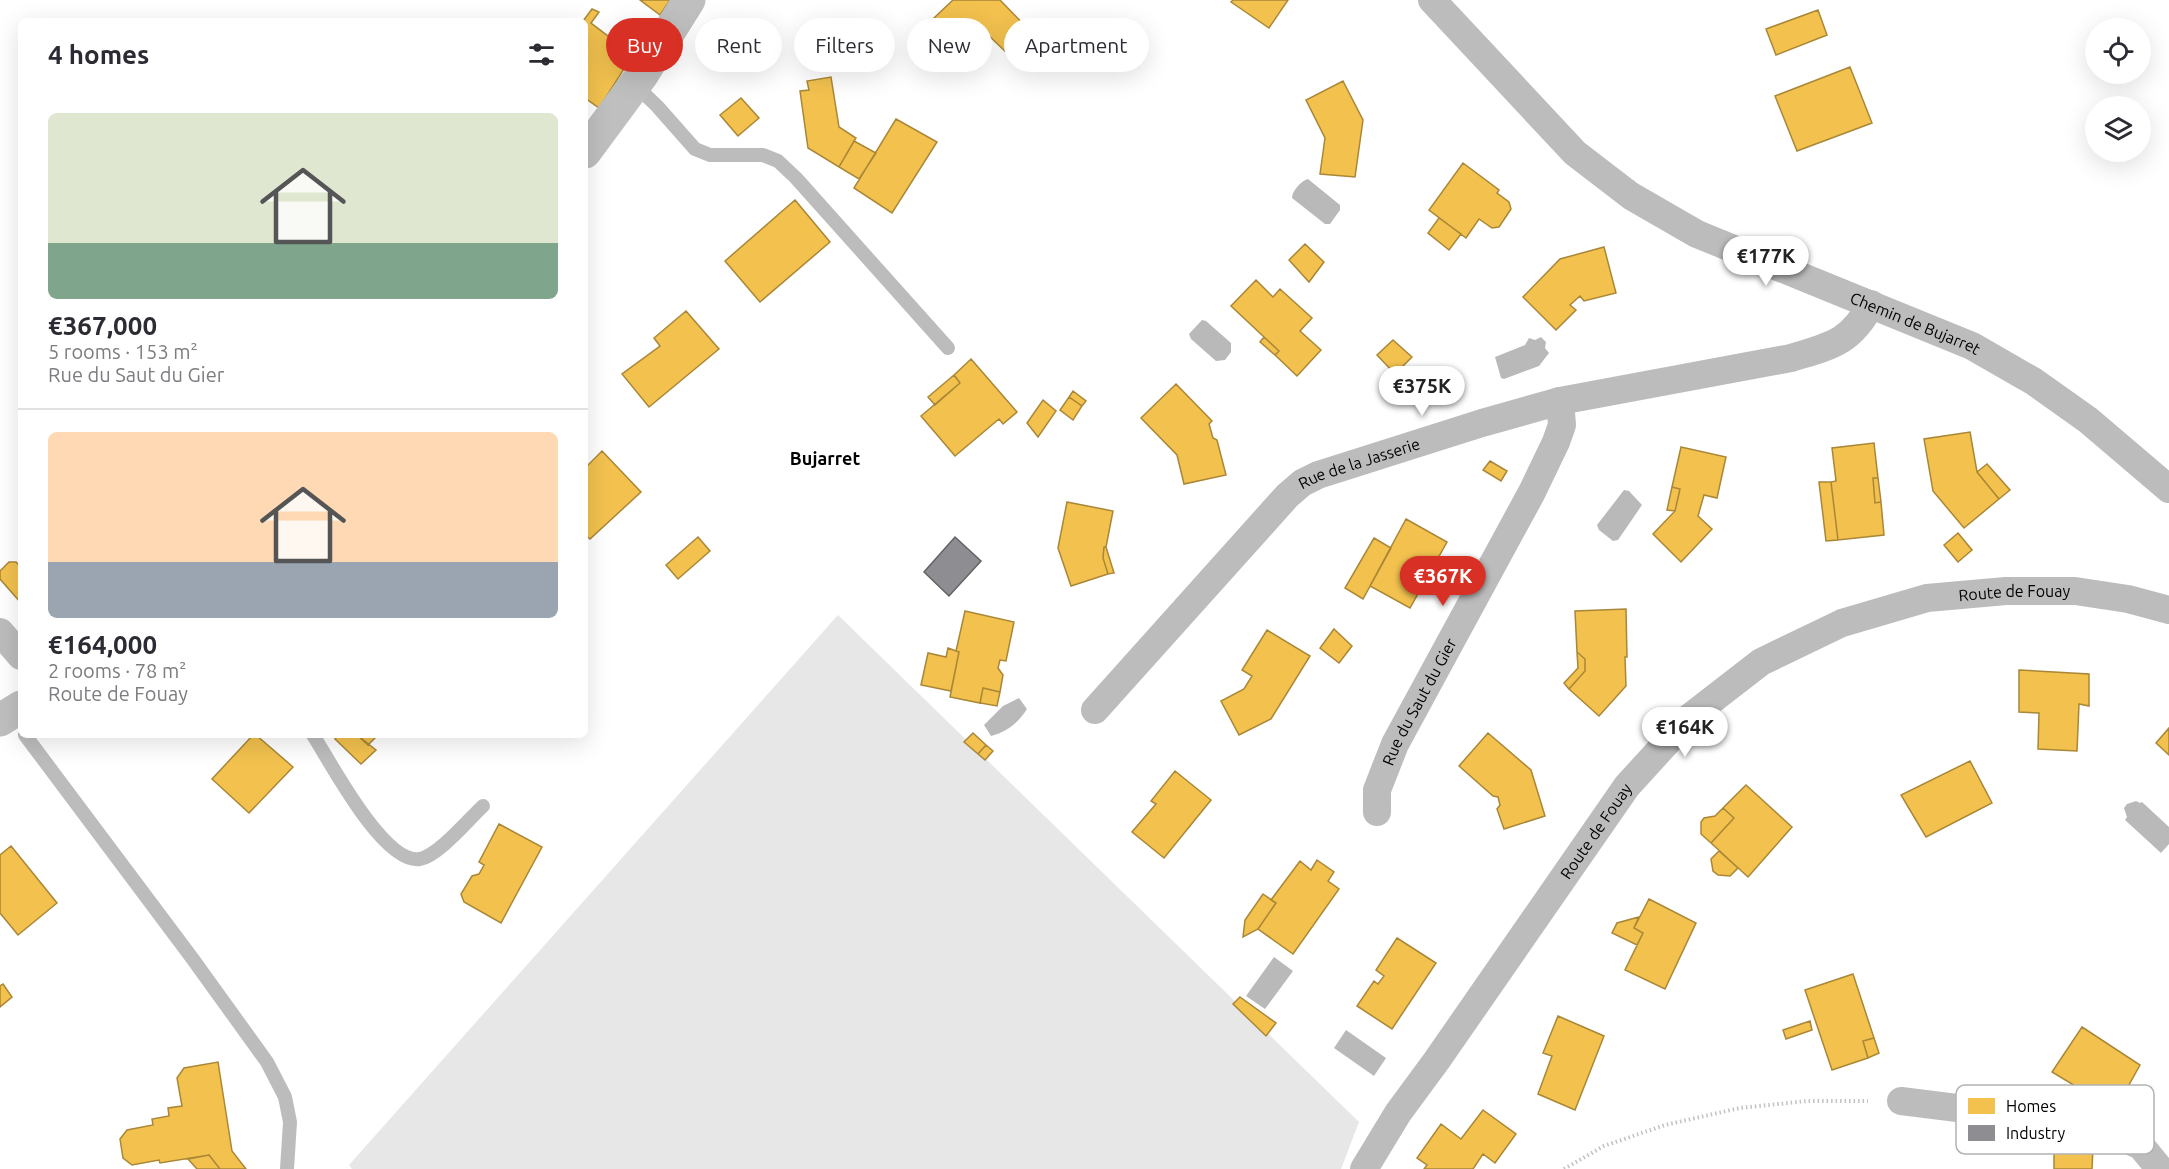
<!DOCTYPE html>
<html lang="en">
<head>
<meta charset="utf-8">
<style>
  :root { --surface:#fff; --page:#f2f2f3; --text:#2b2b33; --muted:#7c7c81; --line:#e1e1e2; --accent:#d93025 }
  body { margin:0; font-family:Ubuntu,sans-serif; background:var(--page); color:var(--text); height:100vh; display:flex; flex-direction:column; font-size:22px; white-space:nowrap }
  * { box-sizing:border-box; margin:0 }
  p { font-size:20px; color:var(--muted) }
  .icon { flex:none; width:33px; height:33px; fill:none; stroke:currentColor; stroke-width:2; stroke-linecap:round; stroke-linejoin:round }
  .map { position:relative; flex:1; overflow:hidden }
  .sheet { position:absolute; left:18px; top:18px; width:570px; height:720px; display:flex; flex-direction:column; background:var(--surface); border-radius:9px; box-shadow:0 6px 24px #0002 }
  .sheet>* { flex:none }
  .top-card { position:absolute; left:606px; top:18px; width:570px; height:54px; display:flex; gap:12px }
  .fabs { position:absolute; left:2085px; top:18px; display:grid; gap:12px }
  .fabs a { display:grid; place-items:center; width:66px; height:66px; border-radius:50%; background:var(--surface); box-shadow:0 6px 24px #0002; font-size:30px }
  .price { position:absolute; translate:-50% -51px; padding:0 14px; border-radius:21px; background:#fff; color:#222; font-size:20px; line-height:39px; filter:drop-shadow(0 2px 3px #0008) }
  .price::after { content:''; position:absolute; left:50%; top:36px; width:18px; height:14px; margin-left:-9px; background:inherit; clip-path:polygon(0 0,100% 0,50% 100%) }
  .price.active { background:var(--accent); color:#fff }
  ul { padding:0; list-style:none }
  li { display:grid; align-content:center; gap:12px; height:318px; padding:0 30px }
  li+li { border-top:2px solid var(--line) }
  li span { display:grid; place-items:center; height:186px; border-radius:9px; color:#555 }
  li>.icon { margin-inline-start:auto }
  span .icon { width:108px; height:108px; fill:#fffc; stroke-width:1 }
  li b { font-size:26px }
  h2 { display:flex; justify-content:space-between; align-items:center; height:72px; padding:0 30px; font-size:26px }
  .pill { padding:0 21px; border-radius:27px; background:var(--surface); box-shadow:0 6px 24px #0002; font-size:21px; line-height:54px }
  .pill.active { background:var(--accent); color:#fff }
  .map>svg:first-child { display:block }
</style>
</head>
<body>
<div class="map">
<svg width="2169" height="1169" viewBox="0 0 2169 1169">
  <rect width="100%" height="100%" fill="#fff"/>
  <path fill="#e7e7e7" d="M838,615L1359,1122L1341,1169H352L349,1165Z"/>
  <path fill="#b9b9b9" d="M1308,179L1340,205V210L1330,224H1325L1292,198C1292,191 1301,181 1308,179Z
    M1202,320L1206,321L1231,343V352L1225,360L1216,361L1191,339L1189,334Z
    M1541,337L1546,342L1545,348L1549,353L1539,366L1504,379L1501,378L1495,357L1525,345L1529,338L1535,340Z
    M1624,490L1629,491L1642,505L1618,540L1613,541L1599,530L1597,525Z
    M1019,698L1027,709C1018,723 1007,732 991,736L984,725L1003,706Z
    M2136,801L2140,803L2142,802L2169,827V844L2161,853L2125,820L2127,817L2124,808L2127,804Z
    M1274,957L1293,971L1265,1009L1246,996Z
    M1346,1030L1386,1058L1374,1076L1334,1048Z"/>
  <path fill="#f2c14e" stroke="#a98737" stroke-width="1.5" d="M640,0H670L660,15Z
    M953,0H1000L1034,35L1011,57L984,31L943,66L916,35Z
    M1233,0H1288L1269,28L1231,2Z
    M592,9L599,12L591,23L633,55L599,108L585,98L586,31L585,21H583Z
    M1818,10L1827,35L1776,55L1766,29Z
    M1850,67L1872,123L1797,151L1775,96Z
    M831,77L839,127L856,138L839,167L808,148L800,91L809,90L807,81Z
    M1343,81L1363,120L1355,177L1320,174L1325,138L1306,100Z
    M741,98L759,118L738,136L720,115Z
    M896,119L937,142L892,213L854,188Z
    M854,141L876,153L859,179L839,167Z
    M1463,163L1499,190L1497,193L1509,202L1511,209L1499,227L1492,228L1479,219L1466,238L1429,210Z
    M795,200L830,242L760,302L725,261Z
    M1439,218L1461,234L1449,250L1428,233Z
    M1305,244L1324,262L1309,282L1289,260Z
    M1604,247L1616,293L1584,301L1580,296L1570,305L1576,310L1556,330L1523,297L1560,259Z
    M1256,280L1273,297L1280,289L1312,318L1300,331L1321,350L1297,376L1275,355L1279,351L1231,306Z
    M686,311L719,349L649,407L622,374L660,346L654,338Z
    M1264,337L1279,351L1275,355L1260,342Z
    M1393,340L1412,357L1395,374L1377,355Z
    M971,359L1017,412L1003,424L999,419L955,456L921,416L960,383L954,375Z
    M954,375L960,383L935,405L928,397Z
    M1176,384L1212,421L1209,424L1213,438L1217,440L1226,475L1184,484L1177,455L1141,418Z
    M1073,391L1086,401L1082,406L1069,397Z
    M1069,397L1082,406L1073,420L1060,410Z
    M1043,400L1056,411L1038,437L1027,423Z
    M1970,432L1977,472L1999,499L1964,528L1933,491L1924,439Z
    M1874,443L1878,478H1873L1875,503L1881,502L1884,535L1838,540L1831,482L1836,481L1832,448Z
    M1681,447L1726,457L1717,498L1704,495L1698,516L1712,529L1681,562L1653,534L1675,511L1680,489L1672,487Z
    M602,451L641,492L590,539L585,535V468Z
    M1490,461L1507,471L1501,481L1483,470Z
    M1987,464L2010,490L1999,499L1977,472Z
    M1873,478H1878L1881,502L1875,503Z
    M1819,482H1831L1838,540L1826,541Z
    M1672,487L1680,489L1675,511L1667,510Z
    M1067,502L1113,511L1106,547H1104L1103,558L1108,574L1071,586L1058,548Z
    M1406,519L1447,542L1410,608L1370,586Z
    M1958,533L1972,550L1958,562L1944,545Z
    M698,537L710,551L678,579L666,565Z
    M1374,538L1391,548L1363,599L1345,588Z
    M1104,547H1106L1114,573L1108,574L1103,558Z
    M9,562H16L21,567V603L0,579V571Z
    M1626,609L1627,657H1625L1626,686L1599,716L1569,689L1585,671V659L1577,652L1575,611Z
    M965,611L1014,622L1006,661L1000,660L998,668L1003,675L1000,692L983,688L980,703L950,697L959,652L956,651Z
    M1334,629L1352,646L1339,663L1320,648Z
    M1267,630L1310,656L1271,719L1239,735L1221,701L1244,689L1252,676L1242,670Z
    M948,648L959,652L951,691L921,685L928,653L946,657Z
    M1577,652L1585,659V671L1569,689L1564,683L1578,668Z
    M2019,670L2089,674V706L2079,704L2077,751L2038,749L2039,713L2019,712Z
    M983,688L1000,692L997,706L980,703Z
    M2169,728V755L2156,743Z
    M973,733L986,745L978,754L964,742Z
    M1488,733L1531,770L1545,816L1504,829L1497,809L1500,805L1498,797L1493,796L1459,766Z
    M253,735H256L293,767L249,813L212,779Z
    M339,735H357L376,750L361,764L335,739Z
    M357,735H378L368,745Z
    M986,745L993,751L985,760L978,754Z
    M1970,761L1992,803L1926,837L1901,795Z
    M1175,771L1211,800L1164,858L1132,832L1156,804L1151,801Z
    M1746,785L1792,827L1748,877L1711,843L1734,818L1723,808Z
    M1723,808L1734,818L1711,843L1701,834V822L1704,818L1715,816Z
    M499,824L542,847L501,923L464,902L461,894L472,876L479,874L484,865L479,862Z
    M11,846L57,903L18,935L0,913V855Z
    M1719,851L1738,868L1730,876L1718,875L1713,871L1711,859Z
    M1317,860L1334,872L1328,881L1339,889L1293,954L1258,929L1276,903L1271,900L1300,861L1311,870Z
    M1263,894L1276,903L1258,929L1243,937L1245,920Z
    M1649,899L1696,923L1665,989L1625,970L1643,933L1634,928Z
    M1639,917L1634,928L1643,933L1637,945L1612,933L1617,923Z
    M1397,938L1436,963L1392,1029L1357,1006L1374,981L1378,984L1384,976L1376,970Z
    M1853,974L1874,1038L1863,1041L1868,1058L1832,1070L1805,990Z
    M3,984L12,997L0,1007V986Z
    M1240,997L1276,1023L1266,1036L1233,1004Z
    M1558,1016L1604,1036L1575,1110L1538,1094L1552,1056L1543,1053Z
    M1810,1021L1812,1030L1786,1039L1783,1030Z
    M2082,1027L2140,1065L2115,1110L2052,1072Z
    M1874,1038L1879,1053L1868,1058L1863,1041Z
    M218,1062L232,1151L246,1169H220L209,1155L160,1163L159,1160L132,1165L123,1158L120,1139L127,1130L153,1125L152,1119L169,1116L168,1108L182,1106L177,1078L184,1068Z
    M1483,1110L1516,1134L1495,1163L1483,1154L1473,1169H1424L1427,1165L1417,1158L1441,1124L1461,1139Z
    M2054,1142L2093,1148L2092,1169H2054Z
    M209,1155L220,1169H197L188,1159Z"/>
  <path fill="#8d8d92" stroke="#636366" stroke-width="1.5" d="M955,537L981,561L949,596L924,572Z"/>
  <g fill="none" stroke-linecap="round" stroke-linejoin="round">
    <path stroke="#c2c2c2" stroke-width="4" stroke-dasharray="1.5 3" stroke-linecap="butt" d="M1564,1169L1604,1146L1665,1125L1740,1108L1807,1101H1868"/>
    <path stroke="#bcbcbc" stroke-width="14" d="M635,85L657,106L695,149L710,155H763L778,161L796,178L948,348
      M25,735L192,958L267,1062L285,1097L290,1122L287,1169
      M313,735C331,763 384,865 420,859C439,855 468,820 483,806"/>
    <g stroke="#bcbcbc" stroke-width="28">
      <path id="s1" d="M1432,0L1575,153L1631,196L1697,234L1972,346L2033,381L2088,420L2169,489"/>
      <path d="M0,632L21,656"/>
      <path id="s2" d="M1095,710L1287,496L1302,483L1318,475L1482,423L1560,401L1791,358C1830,346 1851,343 1871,304"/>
      <path id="s3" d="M1377,812V790L1395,744L1532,492L1556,442L1562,425L1560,401"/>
      <path d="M1901,1101L2070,1122L2112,1133L2141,1146L2160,1169"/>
      <path id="s4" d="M1364,1169L1398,1113L1437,1060L1627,786L1690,717L1761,662L1842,623L1927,598L2006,591H2075L2128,599L2169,610"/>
    </g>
    <path stroke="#bfbfbf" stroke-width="33" d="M585,152L642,75L689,0
      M0,720L21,707"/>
  </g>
  <g text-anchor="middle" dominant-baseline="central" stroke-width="6" stroke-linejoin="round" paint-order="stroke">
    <g font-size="16" fill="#000" stroke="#fff">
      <text stroke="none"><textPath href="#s1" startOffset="592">Chemin de Bujarret</textPath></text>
      <text stroke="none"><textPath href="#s2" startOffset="368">Rue de la Jasserie</textPath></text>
      <text stroke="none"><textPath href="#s4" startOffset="914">Route de Fouay</textPath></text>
      <text stroke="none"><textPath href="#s3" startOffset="120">Rue du Saut du Gier</textPath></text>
      <text stroke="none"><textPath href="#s4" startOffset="410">Route de Fouay</textPath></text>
    </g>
    <g font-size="18" font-weight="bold" fill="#000" stroke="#fff">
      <text x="825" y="458">Bujarret</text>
    </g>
  </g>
  <rect x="1956" y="1085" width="198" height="69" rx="9" fill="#fff" stroke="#b2b2b2" stroke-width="1.5"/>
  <rect x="1968" y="1098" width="27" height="16" fill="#f2c14e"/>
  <rect x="1968" y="1125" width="27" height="16" fill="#8d8d92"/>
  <g font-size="16" fill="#000">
    <text x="2006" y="1112">Homes</text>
    <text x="2006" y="1139">Industry</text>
  </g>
</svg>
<div class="fabs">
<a><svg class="icon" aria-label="locate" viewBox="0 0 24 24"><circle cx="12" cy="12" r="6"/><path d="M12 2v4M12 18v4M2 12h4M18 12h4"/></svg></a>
<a><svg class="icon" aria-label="layers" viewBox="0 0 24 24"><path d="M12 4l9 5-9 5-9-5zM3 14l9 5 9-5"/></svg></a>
</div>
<b class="price" style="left:1766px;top:287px">€177K</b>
<b class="price" style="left:1422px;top:417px">€375K</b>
<b class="price active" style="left:1443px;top:607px">€367K</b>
<b class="price" style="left:1685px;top:758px">€164K</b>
<div class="top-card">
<a class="pill active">Buy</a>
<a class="pill">Rent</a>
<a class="pill">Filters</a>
<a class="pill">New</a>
<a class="pill">Apartment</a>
</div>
<section class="sheet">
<h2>4 homes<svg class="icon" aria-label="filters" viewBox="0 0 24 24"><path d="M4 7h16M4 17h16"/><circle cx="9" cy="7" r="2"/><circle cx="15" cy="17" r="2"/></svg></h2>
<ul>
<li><span style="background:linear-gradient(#dfe7d0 70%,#7fa58c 0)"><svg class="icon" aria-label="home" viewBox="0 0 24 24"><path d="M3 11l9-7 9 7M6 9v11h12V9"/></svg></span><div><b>€367,000</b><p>5 rooms · 153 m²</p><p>Rue du Saut du Gier</p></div></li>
<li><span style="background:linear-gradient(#ffd9b3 70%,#9aa5b1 0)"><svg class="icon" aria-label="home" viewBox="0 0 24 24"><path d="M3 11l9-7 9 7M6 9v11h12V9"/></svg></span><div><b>€164,000</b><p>2 rooms · 78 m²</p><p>Route de Fouay</p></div></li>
</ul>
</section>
</div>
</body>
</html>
